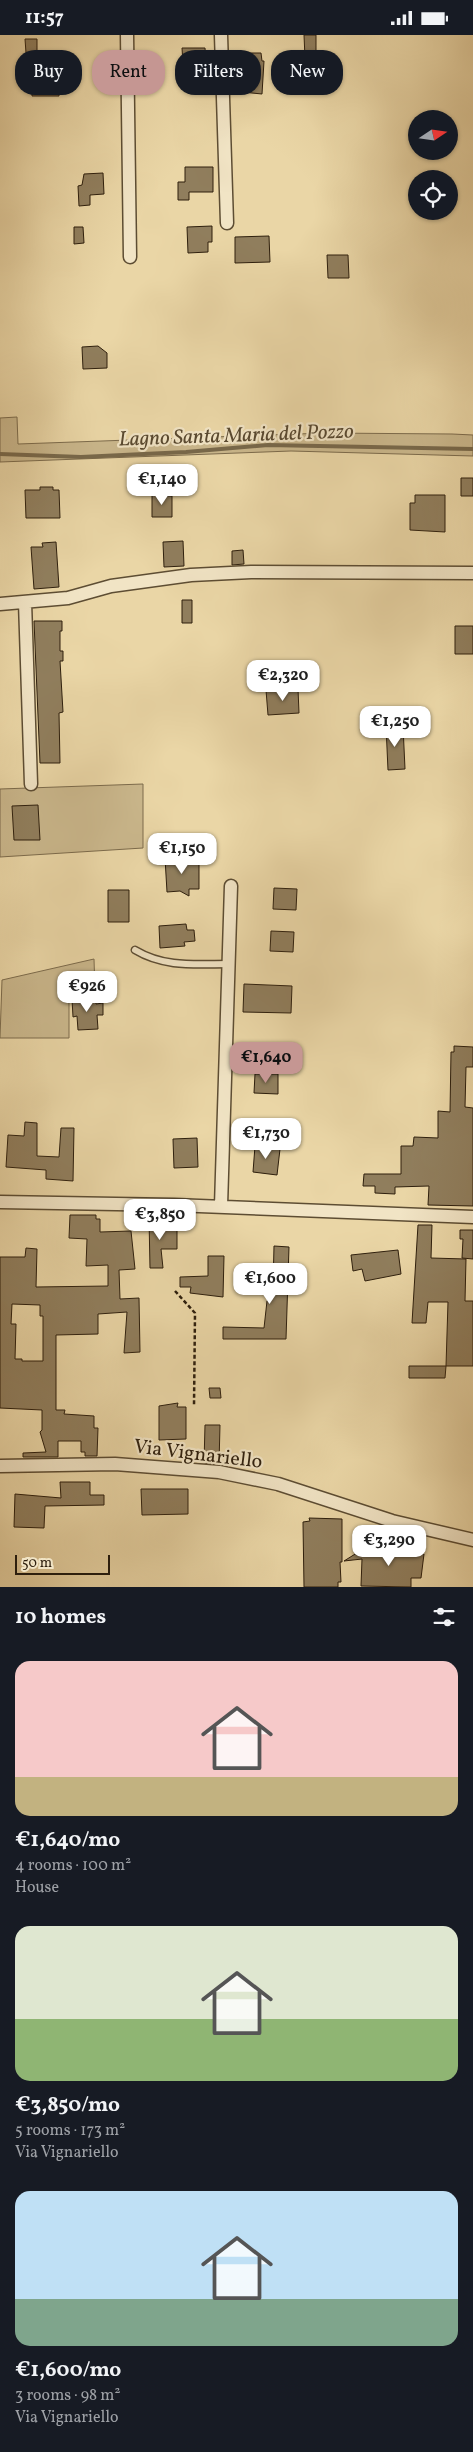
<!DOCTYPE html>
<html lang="en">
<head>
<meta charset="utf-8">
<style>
  :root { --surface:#171b24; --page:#242831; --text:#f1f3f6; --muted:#9ea1a6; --accent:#c59692 }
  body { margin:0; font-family:Vollkorn,serif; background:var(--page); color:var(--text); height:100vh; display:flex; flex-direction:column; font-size:19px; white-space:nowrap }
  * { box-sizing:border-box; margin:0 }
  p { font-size:16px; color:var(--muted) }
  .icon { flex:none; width:28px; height:28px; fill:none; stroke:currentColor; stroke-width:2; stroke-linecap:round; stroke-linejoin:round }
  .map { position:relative; height:1552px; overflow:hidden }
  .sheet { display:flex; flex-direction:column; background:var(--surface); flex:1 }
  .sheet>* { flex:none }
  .hud { position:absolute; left:15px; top:15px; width:444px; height:45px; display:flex; gap:10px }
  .needle { width:32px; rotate:77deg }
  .fabs { position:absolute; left:408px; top:75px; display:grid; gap:10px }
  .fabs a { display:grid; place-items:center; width:50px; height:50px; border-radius:50%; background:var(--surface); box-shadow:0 1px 4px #0004; font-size:25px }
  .scale { position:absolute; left:15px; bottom:12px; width:95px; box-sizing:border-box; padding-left:5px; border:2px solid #2e1f0d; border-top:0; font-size:14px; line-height:18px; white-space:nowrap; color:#2e1f0d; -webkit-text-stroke:4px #f1e4c5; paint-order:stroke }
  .price { position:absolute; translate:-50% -42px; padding:0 11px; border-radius:10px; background:#fff; color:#222; font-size:16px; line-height:32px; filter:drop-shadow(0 1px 2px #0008) }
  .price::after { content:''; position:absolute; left:50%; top:30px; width:15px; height:11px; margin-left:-8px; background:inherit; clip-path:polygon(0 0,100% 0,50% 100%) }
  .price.current { background:var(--accent); color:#111 }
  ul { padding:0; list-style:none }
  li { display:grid; align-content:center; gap:10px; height:265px; padding:0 15px }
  li span { display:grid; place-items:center; height:155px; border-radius:15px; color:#555 }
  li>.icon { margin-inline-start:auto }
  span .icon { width:90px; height:90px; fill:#fffc; stroke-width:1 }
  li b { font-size:21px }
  h2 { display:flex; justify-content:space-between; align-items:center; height:60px; padding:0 15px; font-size:21px }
  .pill { padding:0 18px; border-radius:20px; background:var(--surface); box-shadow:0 1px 4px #0004; font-size:18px; line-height:45px }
  .pill.current { background:var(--accent); color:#111 }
  .status { display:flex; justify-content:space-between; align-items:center; height:35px; padding:0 25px; background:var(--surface); direction:ltr }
  .status svg { height:14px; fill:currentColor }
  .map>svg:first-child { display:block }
</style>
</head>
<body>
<div class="status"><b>11:57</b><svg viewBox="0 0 49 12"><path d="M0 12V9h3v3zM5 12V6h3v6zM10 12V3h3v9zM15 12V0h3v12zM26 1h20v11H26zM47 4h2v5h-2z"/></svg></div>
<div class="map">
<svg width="473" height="1552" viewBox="0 0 473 1552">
  <rect width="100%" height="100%" fill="#ead6a6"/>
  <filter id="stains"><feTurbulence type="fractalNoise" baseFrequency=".004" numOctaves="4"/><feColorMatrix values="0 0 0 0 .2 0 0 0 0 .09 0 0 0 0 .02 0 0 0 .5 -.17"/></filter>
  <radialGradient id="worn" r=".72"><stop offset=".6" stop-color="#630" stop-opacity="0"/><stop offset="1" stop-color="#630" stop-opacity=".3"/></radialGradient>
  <path fill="#cab78c" stroke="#7c6b4c" d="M17,382L18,409L325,398L452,399L473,400V421L291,416L0,427V383Z
    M143,749V813L0,822V754Z
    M94,924L95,957L69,958V1003H0L2,945Z"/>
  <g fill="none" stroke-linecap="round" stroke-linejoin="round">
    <path stroke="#78684a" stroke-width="4" d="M0,419L81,422L186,417L268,410L473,414"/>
  </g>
  <path fill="#907e5d" stroke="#2e1f0d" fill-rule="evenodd" d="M304,0H316V23H305Z
    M25,4H37V18H26Z
    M182,13H205L207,43L184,44Z
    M240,18H261L262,26H264L262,59L242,57V47H235V35H241Z
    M32,37H59V61H32Z
    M185,132H213V157H189V165H178V147H185Z
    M103,138L104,159L90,160V170L79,171L78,151L82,150L84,139Z
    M212,191V207H208V217L188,218L187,192Z
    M74,192H83L84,208L74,209Z
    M269,201L270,227L235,228V202Z
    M327,220H348L349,243H328Z
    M98,311L107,318V333L83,334L82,312Z
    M461,443H473V461H461Z
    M40,452H53V455H59L60,483H26L25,455H40Z
    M152,460L172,461V482H152Z
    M415,460H445V497L410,495V468H415Z
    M183,506L184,531L164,532L163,507Z
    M56,507L59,552L34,554L31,512H43L42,508Z
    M243,515L244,529L232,530V516Z
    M182,565H192V588H182Z
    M34,586H62V596H60V616H63V626H60L63,677L59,678L60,728H40Z
    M455,591H473V619H455Z
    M298,654L299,678L268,680L266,655Z
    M386,691H403L405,734L388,735Z
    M38,770L40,805H14L12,771Z
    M165,823H199V854H189V861L180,856L167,857Z
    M274,853L297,854L296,875L273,874Z
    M108,855H129V887H108Z
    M186,889L187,895H194L195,906L184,907L185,911L160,913L159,891Z
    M271,896L294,897L293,917L270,916Z
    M244,949L292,951L291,978L243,977Z
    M96,962V969L103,968V980H97L98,994L78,995L77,981L73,982L72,964Z
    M454,1011L473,1012V1032H466L465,1072L473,1073V1171L428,1170L429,1151L395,1152V1159L375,1158V1151H363L364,1139H401V1111H413L414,1102L438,1103V1076L450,1077L451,1017H454Z
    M255,1039H278V1059L254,1058Z
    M25,1087L37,1088V1121L59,1122L61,1093H74L73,1146L46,1144V1135L6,1132L8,1100L24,1101Z
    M197,1103L198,1132L174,1133L173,1104Z
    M255,1111L280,1114L277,1140L253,1137Z
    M70,1180H96V1184H100V1197L131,1196L135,1234L119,1235L120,1264L139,1263L140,1317L124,1318L127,1277L98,1279V1299L56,1300V1375H65L64,1379L94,1381V1393H98L97,1421H85V1417H81V1406H58V1422H23V1418L46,1417L40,1397L42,1395V1375L0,1373V1222H25L26,1213L37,1214L36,1252L108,1251V1230L86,1231L87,1204L69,1203ZM12,1269L40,1270V1281H43V1326H22V1324H15L16,1289H11Z
    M149,1183H163V1193L177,1194V1214H161L163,1233H150Z
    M418,1190H432L431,1223L466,1224L465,1266H473V1331H446L448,1267H428L426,1288H412Z
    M460,1195H473V1224L462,1223L463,1204H460Z
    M274,1211L289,1212L286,1304H223V1292L264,1293L267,1266L272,1261L273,1253Z
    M398,1215L401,1239L365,1246L362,1234L353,1236L351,1220Z
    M208,1221H224L223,1262L190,1258L191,1252H180V1242L208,1241Z
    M409,1331H446L445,1343H409Z
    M209,1353H220L221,1363H210Z
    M178,1368L177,1372H186V1404L159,1405V1371Z
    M205,1390H220L219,1429L204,1428Z
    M60,1447H90V1460H104V1470L45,1471L44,1493L14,1492L15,1459L61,1463Z
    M141,1454H188V1479L142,1480Z
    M309,1483L342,1484V1527H340L341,1547H338V1552H304L303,1487L310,1486Z
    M368,1511L384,1512V1516L410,1515V1519H424L421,1543H411V1552L361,1551L362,1524L344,1526Z"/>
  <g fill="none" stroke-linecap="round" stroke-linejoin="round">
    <g stroke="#5d4d33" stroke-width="9">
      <path id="lane" d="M135,915C165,933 196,929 230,929"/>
    </g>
    <g stroke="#5d4d33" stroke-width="15">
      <path id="street" d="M127,0L130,222
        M221,0L227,188
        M25,567L31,749
        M0,569L68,563L111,551L191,540L251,537L473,538
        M0,1167L174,1170L473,1182
        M221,1171L231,851
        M0,1431L115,1429L219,1437L278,1449L392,1486L473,1505"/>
    </g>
    <path stroke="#2e1f0d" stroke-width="2.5" stroke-dasharray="4 2.5" stroke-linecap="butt" d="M175,1256L195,1278L194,1371"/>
    <use href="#lane" stroke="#f1e4c5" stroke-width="6"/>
    <use href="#street" stroke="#f1e4c5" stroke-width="12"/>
  </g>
  <g text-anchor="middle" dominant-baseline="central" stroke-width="4.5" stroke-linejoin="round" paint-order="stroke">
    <g font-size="20" fill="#2e1f0d" stroke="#f1e4c5">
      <text transform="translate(198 1420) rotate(7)">Via Vignariello</text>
    </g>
    <g font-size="21" font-style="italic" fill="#594930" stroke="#f1e4c5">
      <text transform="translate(236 401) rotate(-2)">Lagno Santa Maria del Pozzo</text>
    </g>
  </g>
  <rect width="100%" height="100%" filter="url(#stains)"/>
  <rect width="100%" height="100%" fill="url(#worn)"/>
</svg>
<div class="fabs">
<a><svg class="needle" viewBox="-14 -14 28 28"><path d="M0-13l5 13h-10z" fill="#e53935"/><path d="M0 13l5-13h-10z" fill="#9ea1a6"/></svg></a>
<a><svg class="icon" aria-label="locate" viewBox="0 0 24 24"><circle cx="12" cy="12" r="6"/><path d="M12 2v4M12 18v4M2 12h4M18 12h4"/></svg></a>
</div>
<div class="scale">50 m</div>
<b class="price" style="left:162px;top:471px">€1,140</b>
<b class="price" style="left:283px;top:667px">€2,320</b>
<b class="price" style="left:395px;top:713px">€1,250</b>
<b class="price" style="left:182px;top:840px">€1,150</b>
<b class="price" style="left:87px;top:978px">€926</b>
<b class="price current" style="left:266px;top:1049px">€1,640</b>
<b class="price" style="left:266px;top:1125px">€1,730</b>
<b class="price" style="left:160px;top:1206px">€3,850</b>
<b class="price" style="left:270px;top:1270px">€1,600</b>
<b class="price" style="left:389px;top:1532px">€3,290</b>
<div class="hud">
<a class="pill">Buy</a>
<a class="pill current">Rent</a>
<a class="pill">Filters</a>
<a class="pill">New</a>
</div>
</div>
<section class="sheet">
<h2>10 homes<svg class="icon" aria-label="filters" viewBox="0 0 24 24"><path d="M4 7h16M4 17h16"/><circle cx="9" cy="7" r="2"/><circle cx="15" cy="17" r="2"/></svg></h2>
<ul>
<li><span style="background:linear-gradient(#f6c9c9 75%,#c2b280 0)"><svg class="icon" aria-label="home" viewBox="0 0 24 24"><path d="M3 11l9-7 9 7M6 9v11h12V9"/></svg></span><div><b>€1,640/mo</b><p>4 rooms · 100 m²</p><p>House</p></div></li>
<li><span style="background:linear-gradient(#dfe7d0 60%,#8fb573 0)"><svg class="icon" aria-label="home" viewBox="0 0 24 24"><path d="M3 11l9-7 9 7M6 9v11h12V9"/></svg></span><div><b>€3,850/mo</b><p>5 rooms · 173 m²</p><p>Via Vignariello</p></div></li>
<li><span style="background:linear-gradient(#bfe0f5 70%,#7fa58c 0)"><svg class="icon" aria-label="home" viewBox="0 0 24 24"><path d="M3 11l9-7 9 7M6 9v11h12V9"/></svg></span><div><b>€1,600/mo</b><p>3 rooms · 98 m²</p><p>Via Vignariello</p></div></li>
</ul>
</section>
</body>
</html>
